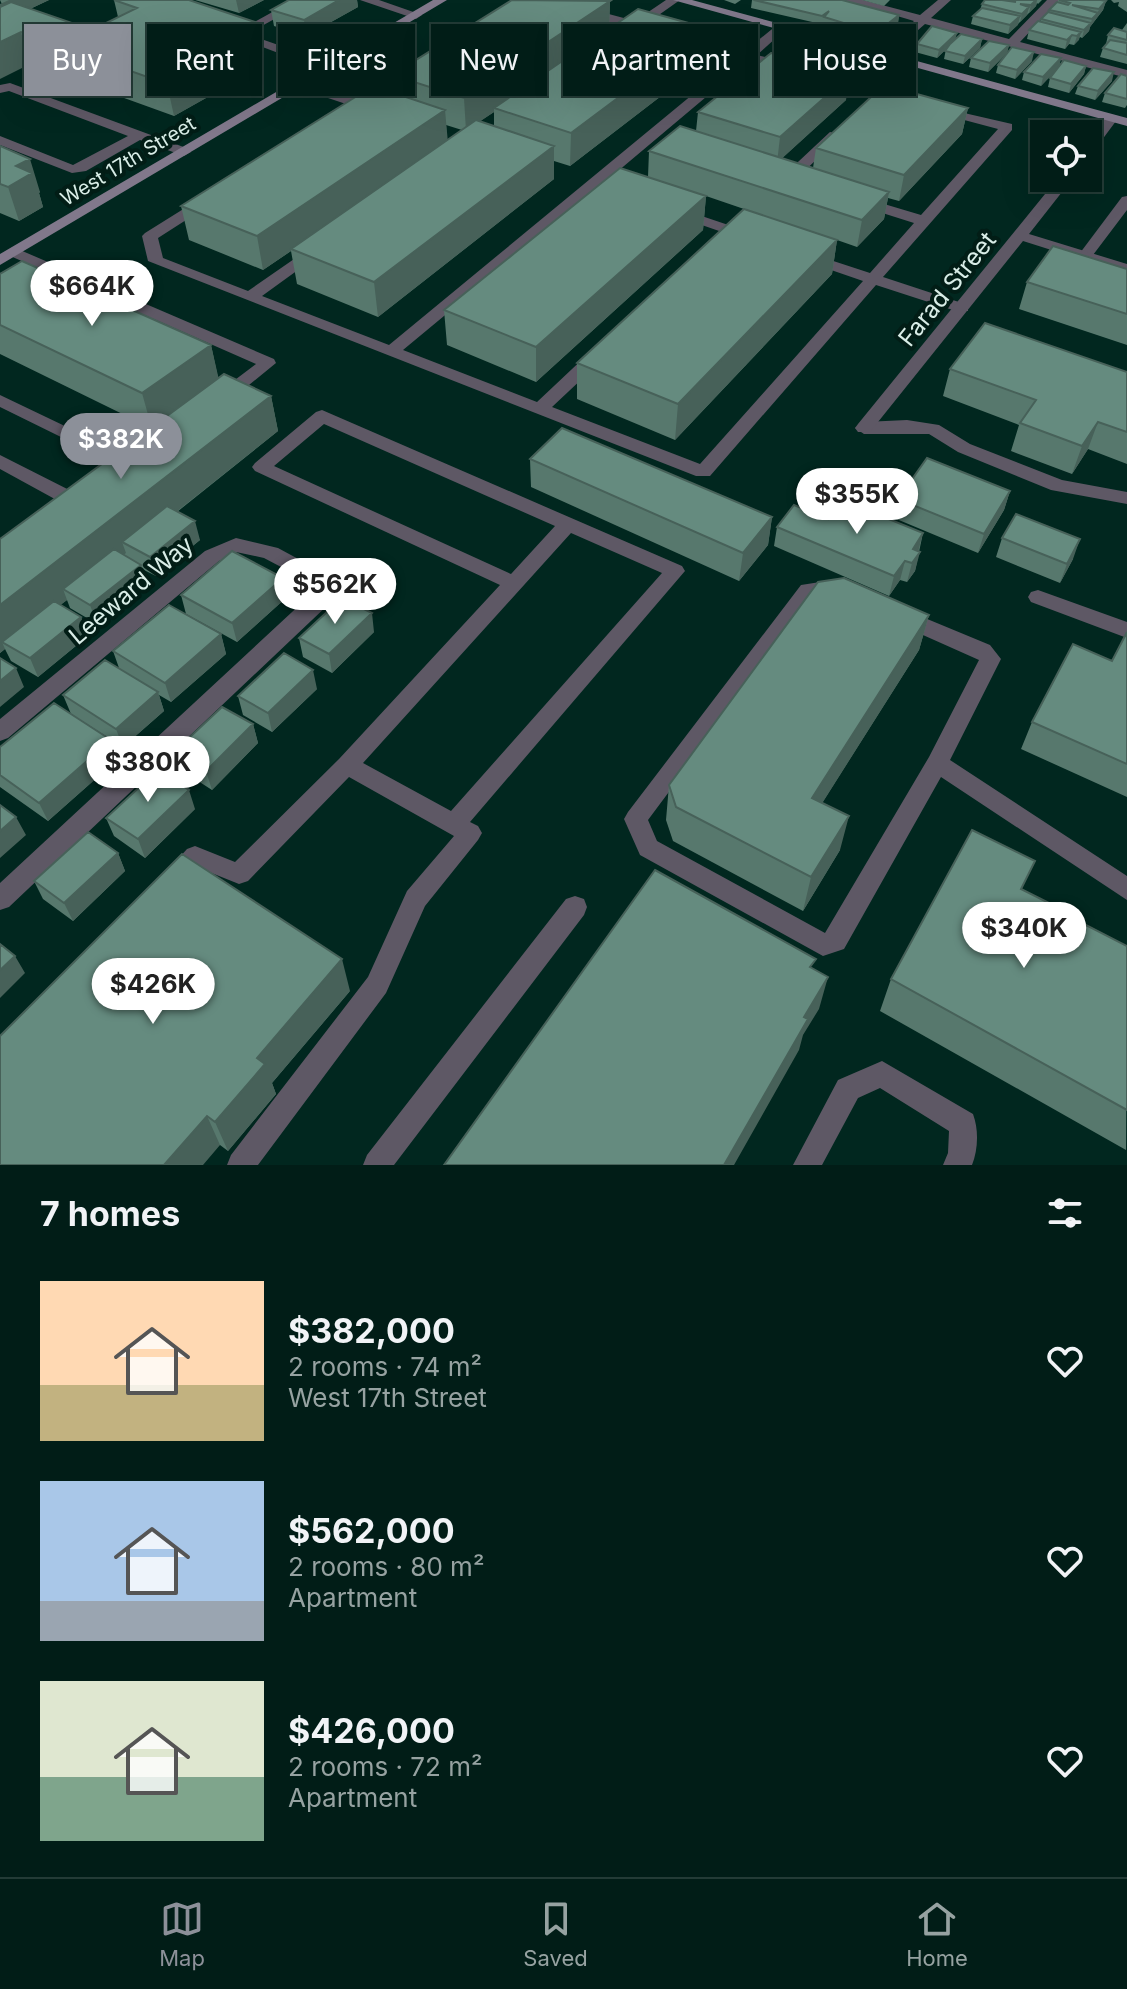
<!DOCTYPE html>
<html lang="en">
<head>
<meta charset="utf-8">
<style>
  :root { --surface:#011d17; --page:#0b2620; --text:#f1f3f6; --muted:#96a2a1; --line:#233b36; --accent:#8c9099 }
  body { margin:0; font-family:Inter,sans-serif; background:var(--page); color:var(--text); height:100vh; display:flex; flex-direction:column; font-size:30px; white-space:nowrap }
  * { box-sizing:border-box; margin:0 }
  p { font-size:26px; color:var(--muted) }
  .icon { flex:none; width:44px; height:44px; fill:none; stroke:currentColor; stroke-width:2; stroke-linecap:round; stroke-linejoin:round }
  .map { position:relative; height:1165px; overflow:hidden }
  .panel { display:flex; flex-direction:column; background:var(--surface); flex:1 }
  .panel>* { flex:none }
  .banner { position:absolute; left:24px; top:24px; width:1080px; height:72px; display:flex; gap:16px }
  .buttons { position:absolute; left:1030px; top:120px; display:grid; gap:16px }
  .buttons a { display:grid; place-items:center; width:72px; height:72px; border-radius:0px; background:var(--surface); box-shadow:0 8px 32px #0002,0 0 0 2px var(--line); font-size:40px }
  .price { position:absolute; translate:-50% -68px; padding:0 18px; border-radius:28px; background:#fff; color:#222; font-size:26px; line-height:52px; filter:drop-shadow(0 2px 4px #0008) }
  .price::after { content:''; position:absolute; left:50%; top:48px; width:24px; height:18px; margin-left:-12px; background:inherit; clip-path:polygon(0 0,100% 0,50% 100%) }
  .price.current { background:var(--accent); color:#fff }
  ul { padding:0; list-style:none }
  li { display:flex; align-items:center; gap:24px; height:200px; padding:0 40px }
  li span { display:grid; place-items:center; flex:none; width:224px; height:160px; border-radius:0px; color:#555 }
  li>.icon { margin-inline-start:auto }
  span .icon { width:96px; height:96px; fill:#fffc; stroke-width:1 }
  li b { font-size:34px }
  h2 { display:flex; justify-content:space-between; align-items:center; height:96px; padding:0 40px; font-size:34px }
  .pill { padding:0 28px; border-radius:0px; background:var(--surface); box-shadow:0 8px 32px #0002,0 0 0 2px var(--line); font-size:28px; line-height:72px }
  .pill.current { background:var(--accent); color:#fff }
  .tabs { display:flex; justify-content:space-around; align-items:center; height:112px; border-top:2px solid var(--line); background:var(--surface); font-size:22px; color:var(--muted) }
  .tabs a { display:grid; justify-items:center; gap:4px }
  .tabs .current { color:var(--accent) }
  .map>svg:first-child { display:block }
</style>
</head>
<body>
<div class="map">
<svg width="1127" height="1165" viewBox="0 0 1127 1165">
  <rect width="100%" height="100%" fill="#01271f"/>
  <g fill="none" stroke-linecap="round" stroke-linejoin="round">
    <path fill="#5e5865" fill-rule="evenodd" d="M294,0H309L247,34L333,64V70H323L231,35Z
      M360,0H379L422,15L416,19Z
      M536,0H556L635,21L666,0H680L646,24L652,28L646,32L634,31Z
      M843,0H863L920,15L938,0H951L931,18L1009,39L1047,0H1060L1020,42L1127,70V78L925,24L886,58H878V52L914,21Z
      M777,25L787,28L757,55L790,63V69L750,60L605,182L630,191V197H620L597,189L403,350L537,402L589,353H601V361L552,407L700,464L863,281L805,261V255H815L870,273L914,223L854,204V198H864L921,215L998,129L938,113V107L1012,124V130L883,277L968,305V311H956L876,285L710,476H696L148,261L142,236L145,233L201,198H211V204L158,238L163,258L248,291L310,248H320V254L262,296L389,345L738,57L681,42V36L745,51Z
      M896,55L902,59L875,87L906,95V101L861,92L817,77L823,73L864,84Z
      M415,64L420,65V71L358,108L289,85L296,81L356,99Z
      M10,83L189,149L191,152L184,156L140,140L86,171L72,173L0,145V136L73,165L128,136L9,91L0,93V85Z
      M830,132L842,135L793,182H783V176Z
      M1127,196V210L1090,259H1080V253L1122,197Z
      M678,208L755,234L758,237L750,242L745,240L673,215V209Z
      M13,247L274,359L276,363L227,403H215L212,399L215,395L256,364L8,255L5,252Z
      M0,395L138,461L141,465L138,469H126L0,407Z
      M322,410L682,566L685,571L470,822L478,826L482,833L478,840L425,906L386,993L258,1165H227L231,1155L368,977L407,891L454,836L349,777L248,881L239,884L199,868C188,879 180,892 163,886L160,879L187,849L195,846L235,862L339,759L500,585L255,471L252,467L255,463L316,412ZM324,424L555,526L511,574L274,466ZM571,533L662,573L451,811L363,763Z
      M907,420L939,425L970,444L1062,480L1127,492V504L1051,490L958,452L929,434H864L855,428L864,422Z
      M0,455L87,499L89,504L87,509H73L0,469Z
      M236,538L278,548L337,580L340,585L331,602L9,907L0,910V883L319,587L264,558L236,552L219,561L8,738L0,741V719L205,551Z
      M833,580L990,645L1001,659L950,760L1127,876V900L941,777L844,949L823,956L640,855L624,819L628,812L801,585ZM831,594L979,660L929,757L825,933L657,841L648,820L814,597Z
      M1038,590L1127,622V638L1031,602L1028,597L1031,592Z
      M575,896L584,899L587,907L584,915L394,1165H363L367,1155L566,899Z
      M882,1061L973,1114C979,1130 978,1150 972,1165H943L948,1153L949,1131L880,1088L858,1098L822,1165H793L838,1080Z"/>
    <path fill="#5e5865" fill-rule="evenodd" d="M1107,114L1119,117L1093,152L1088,153V140Z
      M1058,178H1073L1029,234L1127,264V274L1023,241L870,432H858L855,428L858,424Z"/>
    <path fill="#81788b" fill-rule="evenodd" d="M433,0H447L0,265V254Z
      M673,0H692L1127,118V126Z"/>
  </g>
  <path fill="#57786d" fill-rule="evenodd" d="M0,0H49L30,9L92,30L118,17L114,0L258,23L264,54L204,87L206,98L174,116L30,64Z
    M195,0H264L239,13Z
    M289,0H357L358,7L306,36L274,26L271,10Z
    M724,0H741L735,4Z
    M752,0L899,15L898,23L875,41L823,25V23L821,24L751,8Z
    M862,0H890L884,6Z
    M985,0H1042L1038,4L1037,3L1036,6L1008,34L971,24L973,16L980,10L982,4Z
    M1058,0L1106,1L1103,10L1090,27L1089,31L1082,38L1080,37L1074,45L1069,44L1065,49L1027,39L1029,30L1040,22L1041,19L1058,3Z
    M1111,0H1127V12L1118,6L1119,2L1114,3Z
    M610,1L609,28L710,29L708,60L570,166L554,161V179L378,317L297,284L291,251L263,270L189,240L181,206L393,93L392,75ZM494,112V126L480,121ZM446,125L462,130L447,140Z
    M1127,23V64L1100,57L1103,48L1107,44H1106L1108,35L1122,30Z
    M956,39H982L980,48L963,64L944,59L946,49L937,58L915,52L917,44Z
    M1009,45L1007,53L988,72L969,67L971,58Z
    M1061,58L1059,67L1041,86L1022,80L1024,72Z
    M1032,61L1015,79L996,73L998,65Z
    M1086,66L1084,74L1069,93L1048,87L1050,78Z
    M1127,76V105L1125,108L1102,102L1105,93Z
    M1112,81L1095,100L1075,94L1078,86Z
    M846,100L782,158L813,168L816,148L968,108L962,134L899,201L888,198L884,219L857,247L837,240L832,274L675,440L577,399V363L744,209L706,196L703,230L536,382L447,345L444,310L648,177L649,151L696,131L698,112Z
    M0,146L40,192L39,193L43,207L19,221L0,213Z
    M1127,269V345L1019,309L1027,282Z
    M0,274L211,345L218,378L271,396L278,431L177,512L200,540L156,576L142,569L147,584L97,624L70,608L67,600L60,605L81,617L88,636L38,677L11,661L5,649L0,653V539L151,428L0,354Z
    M950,369L1127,372V464L1088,449L1072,474L1011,451L1019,425L943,396Z
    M530,459L772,517L768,545L739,581L531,487Z
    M1010,491L1004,510L978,553L894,518L898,499Z
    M828,519L923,533L915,571L907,582L900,580L889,596L774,546L777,527Z
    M1002,538L1073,559L1060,583L996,557Z
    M181,595L287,597L237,642L186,614Z
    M929,615L919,650L822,803L840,850L803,911L673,841L666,820L669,785Z
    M374,632L332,673L303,657L299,638Z
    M1127,632V797L1021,749L1032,722L1112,661Z
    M221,634L226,654L171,702L159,695L164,711L123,747L71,714L63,695L119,668L113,651Z
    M317,689L272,732L243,715L238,696Z
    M253,724L258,743L212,790L181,770L174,752Z
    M0,747L118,759L48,821L0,787Z
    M195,809L145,858L114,836L106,818Z
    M118,853L125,871L73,921L43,899L34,881Z
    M1022,889L1078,921L1127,946L1126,1150L880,1011L891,979Z
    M350,991L272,1083L276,1094L228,1151L220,1145L0,1165Z"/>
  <path fill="#476159" d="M9,0H49L0,23V4Z
    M236,0H264L239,13Z
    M339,0H357L358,7L306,36L304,20Z
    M1036,0H1037L1036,6L1029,13L1031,5Z
    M610,1L609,32L494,108V112L466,131L464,98Z
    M1106,1L1103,10L1090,27L1092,19Z
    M1029,7L1027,15L1020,22L1022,14Z
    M899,15L898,23L875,41L876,33Z
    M1020,16L1018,25L1008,34L1010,25Z
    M258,23L264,54L204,87L206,98L174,116L167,84L186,62Z
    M1091,23L1089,31L1082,38L1084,30Z
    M710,29L708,60L570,166L571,133Z
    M21,32L30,64L0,79V42Z
    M1081,32L1079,40L1074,45L1077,36Z
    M957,33L955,41L937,58L939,50Z
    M1072,35L1069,44L1065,49L1067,40Z
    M982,39L980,48L963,64L965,56Z
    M1009,45L1007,53L988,72L990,63Z
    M1034,52L1032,61L1015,79L1017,70Z
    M1061,58L1059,67L1041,86L1043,77Z
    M1086,66L1084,74L1069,93L1071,84Z
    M1114,72L1112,81L1095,100L1098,91Z
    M850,75L846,100L777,163L780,137Z
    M968,108L962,134L899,201L904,175Z
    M445,110L448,143L291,249V251L263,270L257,236Z
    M554,146V179L378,317L374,282Z
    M30,159L40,192L39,193L43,207L19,221L8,187L16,166Z
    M889,192L884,219L857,247L862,220Z
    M706,196L703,230L536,382V347Z
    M837,240L832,274L675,440L678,404Z
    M211,345L219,380L152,429L142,393Z
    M271,396L278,431L132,547L122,542L126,553L73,595L63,589L67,600L9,646L2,642L5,649L0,653V605Z
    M1098,422L1088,449L1072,474L1082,446Z
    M1010,491L1004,510L978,553L984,534Z
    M772,517L768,545L739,581L743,553Z
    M195,521L200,540L156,576L150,557Z
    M923,533L918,552L913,549Z
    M1080,539L1073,559L1060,583L1067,564Z
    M920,552L915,571L907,582L912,563Z
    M905,561L900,580L889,596L894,576Z
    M141,565L147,584L97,624L90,605Z
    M283,578L287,597L237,642L232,623Z
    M372,613L374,632L332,673L329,654Z
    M929,615L919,650L804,832L812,798Z
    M81,617L88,636L38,677L30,658Z
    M221,634L226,654L171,702L165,683Z
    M16,668L24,687L0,707V681Z
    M313,670L317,689L272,732L268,713Z
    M158,692L164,711L123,747L116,729Z
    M253,724L258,743L212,790L206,771Z
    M111,740L118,759L48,821L39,803Z
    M189,790L195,809L145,858L138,839Z
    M849,816L840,850L803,911L811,877Z
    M16,817L26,835L0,858V831Z
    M118,853L125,871L73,921L64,903Z
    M15,956L25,973L0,998V970Z
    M342,959L350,991L272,1083L276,1094L228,1151L215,1122L257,1058Z
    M828,977L819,1009L803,1035L799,1050L734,1165H724L804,1017Z
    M207,1116L220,1145L203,1165H164Z"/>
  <path fill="#658b7f" stroke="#476159" stroke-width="2" d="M114,0H189L258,23L186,62L200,66L167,84L21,32L0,42V7L11,2L92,30L137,8Z
    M289,0H339L304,20L271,10Z
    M512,0L610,1L464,98L392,75Z
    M754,0H842L899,15L876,33L824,17L829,11L822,16Z
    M985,0H1002L1016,2L1006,0H1036L1031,5L1020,4L1029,7L1022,14L982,4Z
    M1059,0H1101L1106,1L1099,9L1072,5L1098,13L1092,19L1049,10L1057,2L1068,5L1070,3Z
    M982,8L1020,16L1010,25L973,16Z
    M638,9L710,29L571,133L494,108Z
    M1048,12L1091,23L1084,30L1041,19Z
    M1038,21L1081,32L1077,36L1072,35L1067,40L1029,30Z
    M932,26L957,33L939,50L917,44Z
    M1114,28L1127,32V40L1108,35Z
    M961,34L982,39L965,56L945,51L950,44Z
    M1110,40L1127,43V55L1103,48Z
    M989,41L1009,45L990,63L971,58Z
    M1012,47L1034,52L1017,70L998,65Z
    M771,53L850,75L780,137L698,112Z
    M1041,54L1061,58L1043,77L1024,72Z
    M1064,60L1086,66L1071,84L1050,78Z
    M1093,68L1114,72L1098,91L1078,86Z
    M1121,74L1127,76V99L1105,93Z
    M884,85L968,108L904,175L816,148Z
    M373,86L445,110L257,236L181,206Z
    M476,120L554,146L374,282L291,249Z
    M680,126L889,192L862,220L649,151Z
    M0,146L30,159L16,166L32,173L8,187L0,184Z
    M620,168L706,196L536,347L444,310Z
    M744,209L837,240L678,404L577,363Z
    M1053,246L1127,269V314L1027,282Z
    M22,261L211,345L142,393L0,325V274Z
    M985,323L1127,372V432L1098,422L1082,446L1020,423L1036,400L950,369Z
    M224,374L271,396L0,605V539Z
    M562,428L772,517L743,553L530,459Z
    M927,458L1010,491L984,534L898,499Z
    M842,500L923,533L913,549L920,552L912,563L905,561L894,576L777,527L794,505L828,519Z
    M167,506L195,521L150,557L122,542Z
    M1016,514L1080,539L1067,564L1002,538Z
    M114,549L141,565L90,605L63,589Z
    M232,551L283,578L232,623L181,595Z
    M844,578L929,615L812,798L849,816L811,877L676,807L669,785L818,582Z
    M342,598L372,613L329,654L299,638Z
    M54,601L81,617L30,658L2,642Z
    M169,605L221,634L165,683L113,651Z
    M1127,632V764L1032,722L1073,644L1112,661Z
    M284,653L313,670L268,713L238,696Z
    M0,658L16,668L0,681Z
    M105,660L158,692L116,729L63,695Z
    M54,703L111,740L39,803L0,775V747Z
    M222,707L253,724L206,771L174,752Z
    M158,770L189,790L138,839L106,818Z
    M0,805L16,817L0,831Z
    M972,830L1035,861L1021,889L1079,918L1078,921L1127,946V1110L891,979Z
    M88,832L118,853L64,903L34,881Z
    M182,854L342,959L257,1058L265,1064L215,1122L207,1116L164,1165H0V1036Z
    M655,870L816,959L810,967L828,977L804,1017L808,1019L724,1165H444Z
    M0,944L15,956L0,970Z"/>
  <g text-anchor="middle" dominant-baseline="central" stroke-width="8" stroke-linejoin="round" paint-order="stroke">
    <g font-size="20" fill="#d9ede7" stroke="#021d16">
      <text transform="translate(128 161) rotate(-31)">West 17th Street</text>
    </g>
    <g font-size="24" fill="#d9ede7" stroke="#021d16">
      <text transform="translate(947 289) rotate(-51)">Farad Street</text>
      <text transform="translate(131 590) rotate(-40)">Leeward Way</text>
    </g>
  </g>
</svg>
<div class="buttons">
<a><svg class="icon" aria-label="locate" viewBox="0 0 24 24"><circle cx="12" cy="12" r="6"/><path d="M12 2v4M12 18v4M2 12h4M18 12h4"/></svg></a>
</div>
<b class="price" style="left:92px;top:328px">$664K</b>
<b class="price current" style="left:121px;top:481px">$382K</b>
<b class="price" style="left:857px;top:536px">$355K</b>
<b class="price" style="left:335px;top:626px">$562K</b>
<b class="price" style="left:148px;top:804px">$380K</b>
<b class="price" style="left:1024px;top:970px">$340K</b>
<b class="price" style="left:153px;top:1026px">$426K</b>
<div class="banner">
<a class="pill current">Buy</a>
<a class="pill">Rent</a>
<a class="pill">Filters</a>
<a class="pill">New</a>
<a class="pill">Apartment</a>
<a class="pill">House</a>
</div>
</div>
<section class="panel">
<h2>7 homes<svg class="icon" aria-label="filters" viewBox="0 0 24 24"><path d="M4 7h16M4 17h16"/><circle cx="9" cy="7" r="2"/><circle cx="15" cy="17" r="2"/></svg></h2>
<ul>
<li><span style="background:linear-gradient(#ffd9b3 65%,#c2b280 0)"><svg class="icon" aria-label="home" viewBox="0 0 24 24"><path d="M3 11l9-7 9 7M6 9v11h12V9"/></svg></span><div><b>$382,000</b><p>2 rooms · 74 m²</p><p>West 17th Street</p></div><svg class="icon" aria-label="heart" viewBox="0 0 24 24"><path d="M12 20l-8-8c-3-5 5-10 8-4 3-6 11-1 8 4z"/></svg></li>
<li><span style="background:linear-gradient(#a9c7e8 75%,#9aa5b1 0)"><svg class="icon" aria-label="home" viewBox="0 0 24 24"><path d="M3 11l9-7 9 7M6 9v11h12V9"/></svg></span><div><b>$562,000</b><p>2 rooms · 80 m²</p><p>Apartment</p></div><svg class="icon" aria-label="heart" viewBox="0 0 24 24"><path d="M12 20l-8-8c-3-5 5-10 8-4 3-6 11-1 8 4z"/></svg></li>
<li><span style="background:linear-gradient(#dfe7d0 60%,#7fa58c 0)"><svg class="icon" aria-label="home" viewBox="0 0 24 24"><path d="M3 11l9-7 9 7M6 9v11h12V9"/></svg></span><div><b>$426,000</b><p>2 rooms · 72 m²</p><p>Apartment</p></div><svg class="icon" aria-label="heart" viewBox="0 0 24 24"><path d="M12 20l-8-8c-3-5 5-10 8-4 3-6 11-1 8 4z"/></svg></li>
</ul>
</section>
<nav class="tabs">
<a class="current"><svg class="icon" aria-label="map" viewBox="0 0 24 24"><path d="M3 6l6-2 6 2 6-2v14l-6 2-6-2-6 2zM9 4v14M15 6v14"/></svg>Map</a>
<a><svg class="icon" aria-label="saved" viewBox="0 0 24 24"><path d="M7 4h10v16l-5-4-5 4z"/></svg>Saved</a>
<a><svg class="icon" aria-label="home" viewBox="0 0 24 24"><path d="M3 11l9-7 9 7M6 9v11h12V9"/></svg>Home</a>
</nav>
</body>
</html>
